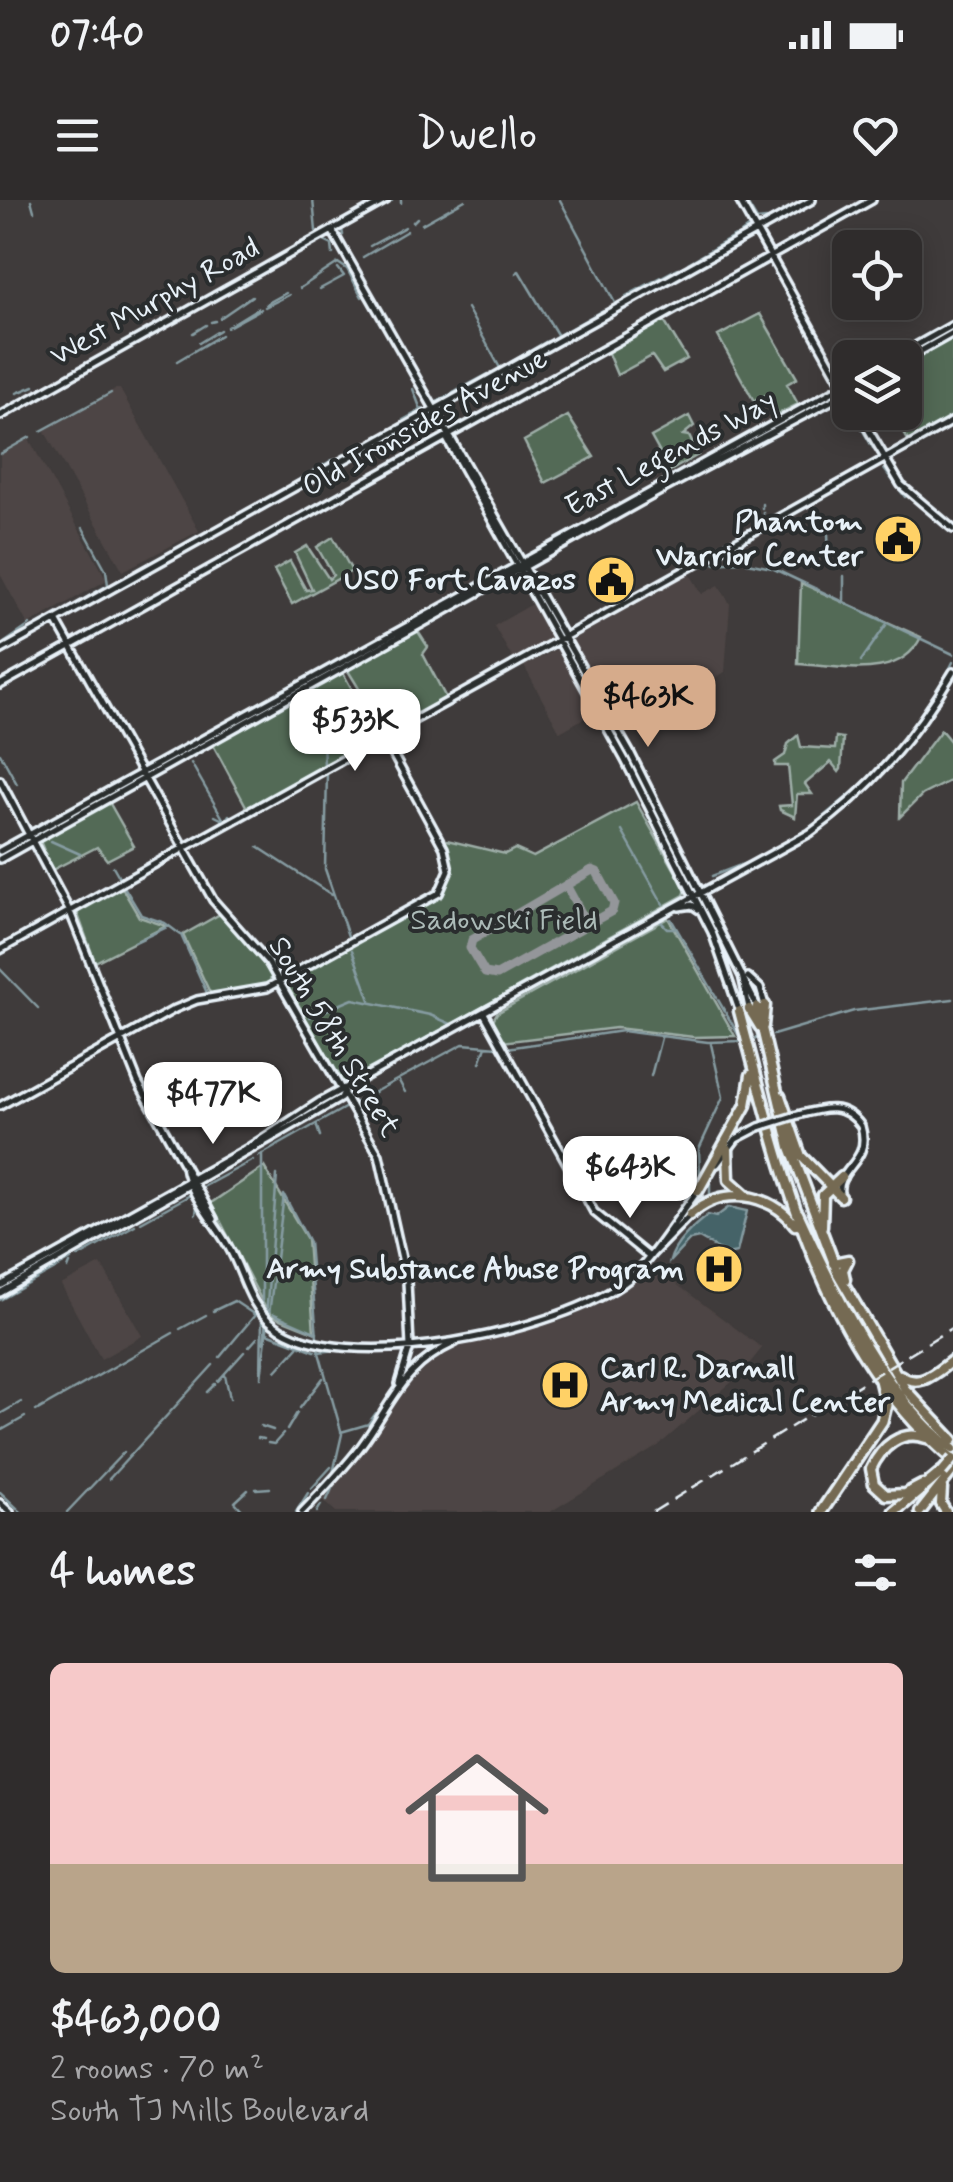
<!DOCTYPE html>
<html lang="en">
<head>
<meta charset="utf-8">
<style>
  :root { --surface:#2f2c2c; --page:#373434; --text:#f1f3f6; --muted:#a7a7a9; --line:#4a4848; --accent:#d6ab8b }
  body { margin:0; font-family:Mynerve,sans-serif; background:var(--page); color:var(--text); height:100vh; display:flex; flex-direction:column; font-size:38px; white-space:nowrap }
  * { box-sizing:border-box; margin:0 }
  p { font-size:32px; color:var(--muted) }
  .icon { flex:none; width:55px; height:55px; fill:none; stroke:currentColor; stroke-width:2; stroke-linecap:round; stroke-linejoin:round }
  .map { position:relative; height:1312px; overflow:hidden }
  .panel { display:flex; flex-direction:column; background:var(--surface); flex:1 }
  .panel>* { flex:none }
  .fabs { position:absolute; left:832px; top:30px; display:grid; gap:20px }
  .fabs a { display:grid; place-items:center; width:90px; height:90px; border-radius:15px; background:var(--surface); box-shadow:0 5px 25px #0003,0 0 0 2px var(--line); font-size:50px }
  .price { position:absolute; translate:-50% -85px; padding:0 22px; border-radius:20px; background:#fff; color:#222; font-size:32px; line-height:65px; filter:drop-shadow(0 2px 5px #0008) }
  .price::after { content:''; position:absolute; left:50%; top:60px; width:30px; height:22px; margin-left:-15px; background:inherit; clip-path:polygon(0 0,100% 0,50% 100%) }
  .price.on { background:var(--accent); color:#111 }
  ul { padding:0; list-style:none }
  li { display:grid; align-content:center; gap:20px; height:530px; padding:0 50px }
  li span { display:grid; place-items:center; height:310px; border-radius:15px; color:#555 }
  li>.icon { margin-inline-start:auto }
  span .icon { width:180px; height:180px; fill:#fffc; stroke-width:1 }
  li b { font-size:42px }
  h2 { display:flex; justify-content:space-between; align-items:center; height:120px; padding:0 50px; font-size:42px }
  .status { display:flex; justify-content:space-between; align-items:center; height:70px; padding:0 50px; background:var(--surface); direction:ltr }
  .status svg { height:28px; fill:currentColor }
  header { display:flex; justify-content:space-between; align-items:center; height:130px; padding:0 50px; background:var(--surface); font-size:45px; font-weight:600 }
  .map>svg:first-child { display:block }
</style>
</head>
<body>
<div class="status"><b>07:40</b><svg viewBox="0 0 49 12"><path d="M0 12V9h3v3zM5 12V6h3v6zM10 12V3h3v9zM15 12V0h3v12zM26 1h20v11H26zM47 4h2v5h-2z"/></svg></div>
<header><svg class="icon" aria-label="menu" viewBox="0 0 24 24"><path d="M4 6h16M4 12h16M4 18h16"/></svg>Dwello<svg class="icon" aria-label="heart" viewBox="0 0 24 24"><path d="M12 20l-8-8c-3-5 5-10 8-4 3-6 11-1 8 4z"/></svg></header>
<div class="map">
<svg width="953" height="1312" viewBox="0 0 953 1312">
  <rect width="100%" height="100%" fill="#3f3b3b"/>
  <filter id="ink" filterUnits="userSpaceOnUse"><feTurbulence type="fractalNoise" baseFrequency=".01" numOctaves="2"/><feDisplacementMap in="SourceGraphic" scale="20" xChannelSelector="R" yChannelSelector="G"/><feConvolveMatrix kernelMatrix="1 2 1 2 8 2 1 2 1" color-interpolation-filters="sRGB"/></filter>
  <g filter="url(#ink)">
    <path fill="#4d4544" d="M115,189H120L199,331L123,371L44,230Z
      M29,239L107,380L28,425L0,374V253Z
      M689,372L702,394L719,385L730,404L725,472L684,496L678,489L616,522L569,441Z
      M532,404L552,438L514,461L494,426Z
      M559,448L593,513L560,532L524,466Z
      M101,1064L142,1136L101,1159L61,1085Z
      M651,1065L762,1148L741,1174L658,1246L550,1312H336L323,1300L321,1295L359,1251L405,1180L434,1155L454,1145L569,1119L633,1083Z"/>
    <path fill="#536a57" stroke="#9eaea8" stroke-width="2.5" d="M760,114L797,178L787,184L798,204L778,214L768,194L754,201L718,136Z
      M664,121L687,159L663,172L652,156L617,175L607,151Z
      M953,136V218L909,242L893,213L905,212V163Z
      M568,216L594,257L545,283L524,241Z
      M689,216L694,226L683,235L689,236L698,255L670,271L651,237Z
      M333,337L352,371L292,404L274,370L290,361L306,390L312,389L295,353L307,346L329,379L333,375L317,347Z
      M801,383L921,437C900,482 840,466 798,464Z
      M417,430L428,447L423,454L446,498L385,531L347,469Z
      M342,471L377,535L253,606H246L212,543Z
      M941,530L951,542L953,579L922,595L900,617L901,583Z
      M798,535L801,547L835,549L836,537L843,538L841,569L839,572L831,562L805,584L812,594H797L795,617L780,610L779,606L792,605L788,566H775V562L785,555L788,544Z
      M109,602L134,646L107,660L97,647L52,670L40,641Z
      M636,602L686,690L684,695L344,884L287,788L291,779L434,701C454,683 455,662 443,639L505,654L515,649L533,657Z
      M121,686L139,717L166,726L95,762L77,712Z
      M220,714L272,774L269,784L242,792L211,795L183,735Z
      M668,718L735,836L694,837L616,828L502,842L493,820L497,813Z
      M264,967L307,1039L314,1132L273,1116L265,1107L211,1003Z"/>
    <path fill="#456368" stroke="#869ca2" stroke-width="2.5" d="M729,1007L747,1011L737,1052L727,1054L699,1038L690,1040L670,1061C674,1044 693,1026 708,1015L716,1017Z"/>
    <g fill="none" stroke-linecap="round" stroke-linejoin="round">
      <path stroke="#869ca2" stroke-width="2.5" d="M31,0L34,11
        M313,0L316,31
        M401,0V3
        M560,0L615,103
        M734,0L749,27L741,33
        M745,0L757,20L766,19
        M413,22L417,18
        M422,24L465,0
        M343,35L342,29L392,1
        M324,41L332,45L333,54
        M370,46L405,27
        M363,57L407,31
        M283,62L322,41
        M688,63L735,36
        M516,73L519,71L558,136
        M252,80L276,66
        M300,88L338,63L347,69L362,97
        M320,89L344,76L338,68
        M626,96L678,68
        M212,102L244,84
        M266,104L286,93
        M203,107L205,106
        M265,107L289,95
        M467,108L500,168
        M220,118L252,96
        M211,122L215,121
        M230,126L261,109
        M227,127L258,108
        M193,133L206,125
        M553,138L603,110
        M199,143L220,130
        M177,161L221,135
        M495,171L547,141
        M413,189L421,210
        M17,193L34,186
        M438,201L488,174
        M403,220L423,209
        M862,229L873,248
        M41,231L111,193
        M0,254L30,237
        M884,269L905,297
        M268,298L332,260
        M762,304V308
        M763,312V322
        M232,317L262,301
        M83,328L106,370L108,385
        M828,333L829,355
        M204,334L222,323
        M741,342L746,358
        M713,363L740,361
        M747,363L772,368L953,454
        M770,367V355
        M844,400V376
        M77,403L106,386
        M4,443L30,425
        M861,461L886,425
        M945,478L953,462
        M925,509L941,484
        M0,553L17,584
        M191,563L225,622
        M324,567L323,538L332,503
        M327,572L325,669L349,739
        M215,616L225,621L229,615
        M812,626L870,578
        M622,631L663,704
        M51,641L80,654
        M258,647L332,695
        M766,654L808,629
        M113,666L121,680
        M712,676L759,658
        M123,685L141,715L165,723L181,735L207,793
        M661,722L667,728H676
        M135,742L169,726
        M352,750L370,800
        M0,769L38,808
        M310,817L353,799L430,815L451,824
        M773,835L854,811L953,799
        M751,839L757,838
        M507,848L622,831L708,842L742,841L671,719
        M480,863L486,846
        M651,876L661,838
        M399,881L405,892
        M356,902L463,844L498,847
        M348,907L353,920
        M316,924L320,936
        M259,956L348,906
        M700,974L699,949L723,897L711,844
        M203,987L253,960
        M710,996V982
        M196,1014L197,1006
        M141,1022L192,994
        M78,1057L135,1025
        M68,1069L70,1064
        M0,1100L71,1060
        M262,1109V954
        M213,1111L234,1101L255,1115
        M274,1114L317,1133
        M262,1117L261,1178L284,995L309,1042L317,1137
        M180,1129L206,1115
        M267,1133L315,1151
        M264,1143L277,975
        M249,1147L257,1138
        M318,1149L342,1234L333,1273
        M318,1152L337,1150
        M220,1157L255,1115
        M276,1171L298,1147
        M225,1175L230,1198
        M218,1181L244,1152
        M207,1192L215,1184
        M300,1208L323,1178
        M36,1211L173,1133
        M0,1214L21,1202
        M368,1224L376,1213
        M261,1226L273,1230
        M2,1230L25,1217
        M287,1230L297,1213
        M341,1232L372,1223
        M258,1238L264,1239
        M268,1243L274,1244L283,1234
        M109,1279L213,1165
        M312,1288L331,1267
        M256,1289L270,1288
        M0,1292L21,1312
        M327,1300L334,1284
        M67,1312L124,1252
        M244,1312L235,1302L248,1290
        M296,1312L308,1293
        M317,1312L321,1305"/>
      <path stroke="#94969a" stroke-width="9" d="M592,670L597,672L614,703L612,711L497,775L485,773L470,748L472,740Z
        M566,685L587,724"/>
      <g stroke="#e8f1f8" stroke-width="12">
        <path id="tertiary" d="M739,0L850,198
          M332,30L631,554L757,806
          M894,158L953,125
          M905,160L953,133
          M858,212L901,285L953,329
          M0,216L386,0
          M447,239L625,560L712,732L739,810
          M56,420L213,700L268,762L379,955L407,1081L410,1147L399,1184
          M0,451L812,0
          M0,485L872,0
          M0,580L70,712L138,882L214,1019
          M0,651L850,182
          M0,659L664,289L850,191
          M679,707L692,705L701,711
          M0,750L953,221
          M742,775L749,808
          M748,777L760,788L765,805
          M484,813L594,1012L648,1056
          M0,906L175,809L197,800L267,788L439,693L449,670L444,648L384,538
          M794,916C820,909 843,900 861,926C872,963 836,967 840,994
          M717,964L736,939L759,927
          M185,966C189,995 214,1021 228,1046C244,1073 247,1104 273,1124C341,1179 564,1131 629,1079C647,1066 683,1010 699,989
          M651,1055L690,1015
          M0,1086L248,948L319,902L810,633C871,590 915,536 953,472
          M0,1093L341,898L344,892
          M0,1303L10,1312
          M302,1312C322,1291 343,1270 361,1246C393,1203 401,1167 456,1142"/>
      </g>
      <g stroke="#e8f1f8" stroke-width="15">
        <path id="primary" d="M757,807L790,947L838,1074L905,1189L953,1240
          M749,809L760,827
          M739,811C782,972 820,1148 953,1260
          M763,826L765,805
          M780,896L801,956L841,997
          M728,949L729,980L747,996
          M698,991L746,905L751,875
          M798,1013C832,1088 886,1200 953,1249
          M690,1015C721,985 770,992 795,1025
          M822,1026L823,995L842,977
          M833,1063L848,1060L843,1070L845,1079
          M900,1175C920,1190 936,1172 953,1160
          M922,1285L905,1294L886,1295L874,1284L871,1269C881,1247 901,1229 926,1238
          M942,1288L941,1304L946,1312
          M920,1312L953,1270"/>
      </g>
      <g stroke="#e8f1f8" stroke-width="16">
        <path id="motorway" d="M821,1312L882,1221L886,1205L880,1180
          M894,1312L942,1272"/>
      </g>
      <use href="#tertiary" stroke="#2a2d2e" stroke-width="5"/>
      <use href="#primary" stroke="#746b52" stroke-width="8"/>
      <use href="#motorway" stroke="#746b52" stroke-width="9"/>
      <path stroke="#e8f1f8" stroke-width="2.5" stroke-dasharray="15 8" stroke-linecap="butt" d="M653,1312L953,1127"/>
      <g stroke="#e8f1f8" stroke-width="12" stroke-linecap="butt">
        <path id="tertiary-bridge" d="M759,927L794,916"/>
      </g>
      <g stroke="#e8f1f8" stroke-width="15" stroke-linecap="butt">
        <path id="primary-bridge" d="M942,1272L953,1259"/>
      </g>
      <use href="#tertiary-bridge" stroke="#2a2d2e" stroke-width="5"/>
      <use href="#primary-bridge" stroke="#746b52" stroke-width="8"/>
    </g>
  </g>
  <defs>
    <g id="civic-disc" transform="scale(2.5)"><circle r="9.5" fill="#ffd166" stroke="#2a2d2e"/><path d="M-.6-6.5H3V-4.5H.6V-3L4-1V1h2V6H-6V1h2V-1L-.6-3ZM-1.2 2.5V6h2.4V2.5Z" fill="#111"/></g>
    <g id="hospital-disc" transform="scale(2.5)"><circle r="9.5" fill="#ffd166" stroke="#2a2d2e"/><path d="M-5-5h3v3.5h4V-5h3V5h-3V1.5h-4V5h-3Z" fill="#111"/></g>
  </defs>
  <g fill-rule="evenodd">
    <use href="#civic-disc" x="898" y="339"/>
    <use href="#civic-disc" x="611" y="380"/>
    <use href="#hospital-disc" x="719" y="1069"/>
    <use href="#hospital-disc" x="565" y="1185"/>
  </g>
  <g text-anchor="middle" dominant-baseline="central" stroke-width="8" stroke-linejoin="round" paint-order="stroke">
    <g font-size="30" fill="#e8f1f8" stroke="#2a2d2e">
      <text transform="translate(155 102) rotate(-29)">West Murphy Road</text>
      <text transform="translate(425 223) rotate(-29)">Old Ironsides Avenue</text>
      <text transform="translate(671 254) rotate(-28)">East Legends Way</text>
      <text transform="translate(334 837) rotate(59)">South 58th Street</text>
    </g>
    <g font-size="30" font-weight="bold" fill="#e8f1f8" stroke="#2a2d2e" text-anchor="end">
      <text x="863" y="322">Phantom<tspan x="863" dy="34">Warrior Center</tspan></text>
      <text x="576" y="380">USO Fort Cavazos</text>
      <text x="684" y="1069">Army Substance Abuse Program</text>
      <text x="600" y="1168" text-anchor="start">Carl R. Darnall<tspan x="600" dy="34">Army Medical Center</tspan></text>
    </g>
    <g font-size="30" fill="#acbbb8" stroke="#2a2d2e">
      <text x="504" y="720">Sadowski Field</text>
    </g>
  </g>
</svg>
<div class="fabs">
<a><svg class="icon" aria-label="locate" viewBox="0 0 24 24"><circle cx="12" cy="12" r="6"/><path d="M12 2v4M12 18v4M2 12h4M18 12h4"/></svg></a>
<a><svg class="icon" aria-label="layers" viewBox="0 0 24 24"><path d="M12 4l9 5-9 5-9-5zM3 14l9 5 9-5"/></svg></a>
</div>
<b class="price on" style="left:648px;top:550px">$463K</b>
<b class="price" style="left:355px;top:574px">$533K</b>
<b class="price" style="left:213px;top:947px">$477K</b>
<b class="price" style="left:630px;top:1021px">$643K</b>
</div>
<section class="panel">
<h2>4 homes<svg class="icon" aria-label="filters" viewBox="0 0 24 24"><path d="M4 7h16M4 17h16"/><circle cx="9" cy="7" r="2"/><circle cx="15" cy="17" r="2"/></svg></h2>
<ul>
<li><span style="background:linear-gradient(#f6c9c9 65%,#b9a48a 0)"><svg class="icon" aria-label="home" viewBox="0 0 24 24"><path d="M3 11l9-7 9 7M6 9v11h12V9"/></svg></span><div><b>$463,000</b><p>2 rooms · 70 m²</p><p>South TJ Mills Boulevard</p></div></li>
</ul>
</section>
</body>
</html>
